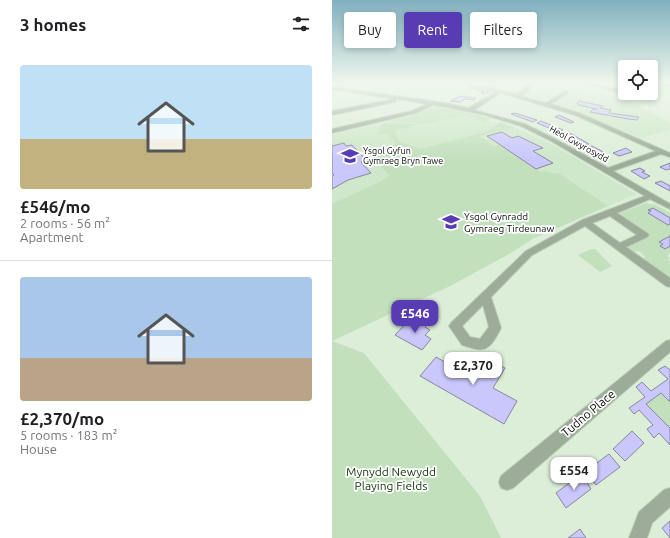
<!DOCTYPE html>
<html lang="en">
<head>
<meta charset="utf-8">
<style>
  :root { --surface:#fff; --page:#f2f2f2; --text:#202124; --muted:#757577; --line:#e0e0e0; --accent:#573cb4 }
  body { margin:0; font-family:Ubuntu,sans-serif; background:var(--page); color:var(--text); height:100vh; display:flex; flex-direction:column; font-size:15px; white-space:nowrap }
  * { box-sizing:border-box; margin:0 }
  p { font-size:13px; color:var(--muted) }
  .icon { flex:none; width:22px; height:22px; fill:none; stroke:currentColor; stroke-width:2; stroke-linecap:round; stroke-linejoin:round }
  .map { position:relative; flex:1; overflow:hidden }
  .sheet { display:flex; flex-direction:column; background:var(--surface); width:332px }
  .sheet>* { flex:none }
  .banner { position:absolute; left:12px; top:12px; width:266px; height:36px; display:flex; gap:8px }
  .fabs { position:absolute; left:286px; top:60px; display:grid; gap:8px }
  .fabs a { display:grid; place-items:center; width:40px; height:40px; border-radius:4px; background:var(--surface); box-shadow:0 2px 6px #0003; font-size:20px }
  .price { position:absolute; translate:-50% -34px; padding:0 9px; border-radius:8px; background:#fff; color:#222; font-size:13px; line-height:26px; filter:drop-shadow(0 1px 2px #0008) }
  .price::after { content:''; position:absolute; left:50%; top:24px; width:12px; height:9px; margin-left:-6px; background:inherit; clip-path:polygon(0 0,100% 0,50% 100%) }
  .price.current { background:var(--accent); color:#fff }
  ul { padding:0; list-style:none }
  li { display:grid; align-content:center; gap:8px; height:212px; padding:0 20px }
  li+li { border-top:1px solid var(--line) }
  li span { display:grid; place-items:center; height:124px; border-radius:4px; color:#555 }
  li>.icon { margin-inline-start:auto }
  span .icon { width:72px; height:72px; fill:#fffc; stroke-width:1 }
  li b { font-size:17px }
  h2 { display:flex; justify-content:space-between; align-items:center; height:48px; padding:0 20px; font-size:17px }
  .pill { padding:0 14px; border-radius:4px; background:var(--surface); box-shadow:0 2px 6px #0003; font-size:14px; line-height:36px }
  .pill.current { background:var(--accent); color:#fff }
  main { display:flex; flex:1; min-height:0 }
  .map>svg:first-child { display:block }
</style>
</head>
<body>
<main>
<section class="sheet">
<h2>3 homes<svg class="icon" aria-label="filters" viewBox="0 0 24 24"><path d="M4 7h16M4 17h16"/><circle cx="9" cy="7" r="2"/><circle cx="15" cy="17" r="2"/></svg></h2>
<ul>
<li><span style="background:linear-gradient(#bfe0f5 60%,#c2b280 0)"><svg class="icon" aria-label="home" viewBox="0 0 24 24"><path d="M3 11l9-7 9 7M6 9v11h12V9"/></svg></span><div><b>£546/mo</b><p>2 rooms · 56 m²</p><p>Apartment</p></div></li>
<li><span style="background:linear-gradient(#a9c7e8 65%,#b9a48a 0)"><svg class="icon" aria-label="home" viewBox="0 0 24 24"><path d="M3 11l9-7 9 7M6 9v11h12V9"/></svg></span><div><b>£2,370/mo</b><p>5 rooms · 183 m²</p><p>House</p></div></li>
</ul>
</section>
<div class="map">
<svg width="338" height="538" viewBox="0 0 338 538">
  <rect width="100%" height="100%" fill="#dceed8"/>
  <path fill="#cfe7ca" d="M201,87L214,88L215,87L275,94L305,105L338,123V130L309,138L228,105L191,95L198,91Z
    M98,108L132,112L159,118L156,121L163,123L167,122L182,127L220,144L304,194L200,239L179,253L118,286L0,341V135L76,117Z"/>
  <path fill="#c3e0bd" d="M105,106L159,118L153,122L132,115L88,125L86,123L57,121L76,117Z
    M169,122L182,127L147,136L162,146L167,145L209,172C215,170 220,175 226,173L276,206L200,239L179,253L118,286L0,341L32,353L148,496L169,538H0V204L56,178L55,176L57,175L35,152L65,144L55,133L46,135L50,123L84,124L85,125L64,130L63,135L68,142L88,149L154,132Z
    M314,203L324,205L338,213V218L321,208L317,210L338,224V236L328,242L331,244L328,246L333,249L338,246V254L335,256L338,258L336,260L338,261V280L312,260L313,257L307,251L300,252L293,248L317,236L287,216L286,214Z
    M259,249H263L280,266L268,272L246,255Z
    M329,393L338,402V428L314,404Z"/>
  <path fill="#cac7fd" stroke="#88879e" d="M140,87L157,92L152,94L149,93L152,92L137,88Z
    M128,96L135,97L144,98L142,100L133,99L128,102L119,101Z
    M247,101L271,106L268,108L279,110L277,113L307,117L305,120L296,119L258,112L261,109H265L246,105V104L245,103Z
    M183,113L205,120L201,122L179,114Z
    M227,115L242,122L239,123L223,117Z
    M209,121L231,130L226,132L205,123Z
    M170,132L180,138L186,136L211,148L201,151L221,163L204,169L155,136Z
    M236,132L257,144L252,145L231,134Z
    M12,143L14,146L20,145L34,160L29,162L39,173L16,180L0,189V176L2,175L0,173V146Z
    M260,146L273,153L268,154L256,147Z
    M294,148L300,152L287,156L281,153Z
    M338,163V169L334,170L328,167Z
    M308,168L313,171L310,172L318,176L312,179L299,171Z
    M329,181L338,186V191L323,183Z
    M321,208L338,218V224L336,225L316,213L319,211L316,210Z
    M338,236V246L333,249L328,246L331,244L327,242Z
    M78,319L87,324L90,321L96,324L93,327L98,330L93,335L99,339L90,350L63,335Z
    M150,356L173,368L161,388L185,401L172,424L88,376L104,357L136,375Z
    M333,366L338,370V402L329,393L314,404L338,428V445L327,433L322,438L315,429L321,425L307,410L302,414L297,408L313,397L304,387L310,382L319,391L336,379L326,370Z
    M300,431L312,443L293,461L281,449Z
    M277,454L288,467L264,485L254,471Z
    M249,474L259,489L234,508L224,493Z
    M338,521V538L330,528Z
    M248,529L254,538H236Z"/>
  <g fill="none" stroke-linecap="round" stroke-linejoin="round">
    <g stroke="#bacab7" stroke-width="2">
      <path id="minor" d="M131,83H140L184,94L191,90L196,83H201L195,92L189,96L214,103L232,91H236V93L219,104L247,113L338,153V157L329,154L281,171L338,204V209L318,199L285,213L315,233L317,235L315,237L294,247L338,278V287L334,286L253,226L200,255L159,297L169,328C157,351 154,353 130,345L117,326L119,323L194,251L250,220L313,196L219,141L189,126L153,115L114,107L101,105L84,113L0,133V129L80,111L95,104L65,99L63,102L0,115V111L62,99L0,89V87L114,103L136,108L164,92ZM169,93L243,115L324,151L276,168L223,139L193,124L142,110ZM278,216L305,235L288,243L260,223ZM151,305L157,327L148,339L138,337L130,326Z
        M244,83L264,84L293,91V93H300L308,96L305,98L264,86Z
        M325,83L338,85V87L325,84Z
        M338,340V352L181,488L175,490L169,488L167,482L169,476L334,341Z
        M338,488V507L320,523L315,538H297L307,512L332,490Z"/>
    </g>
    <use href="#minor" fill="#9cac99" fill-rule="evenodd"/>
  </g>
  <linearGradient id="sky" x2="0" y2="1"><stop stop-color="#80b0be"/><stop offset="0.52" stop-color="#eff7ed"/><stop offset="1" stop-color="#eff7ed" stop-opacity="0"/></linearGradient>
  <rect width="338" height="159" fill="url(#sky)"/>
  <defs>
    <g id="school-bare" transform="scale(1.38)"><path d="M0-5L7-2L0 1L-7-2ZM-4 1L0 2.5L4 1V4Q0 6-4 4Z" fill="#573cb4" stroke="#fff" stroke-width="2.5" paint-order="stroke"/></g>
  </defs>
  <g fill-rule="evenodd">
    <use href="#school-bare" x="18" y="156"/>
    <use href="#school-bare" x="119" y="222"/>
  </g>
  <g text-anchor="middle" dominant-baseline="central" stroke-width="3.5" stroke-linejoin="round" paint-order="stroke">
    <g font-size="9" fill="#090f08" stroke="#fff">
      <text transform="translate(247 144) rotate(29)">Heol Gwyrosydd</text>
    </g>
    <g font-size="9" fill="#090f08" stroke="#fff" text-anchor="start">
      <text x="31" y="151">Ysgol Gyfun<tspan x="31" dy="10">Gymraeg Bryn Tawe</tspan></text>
    </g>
    <g font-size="10" fill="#090f08" stroke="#fff" text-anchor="start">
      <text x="132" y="216">Ysgol Gynradd<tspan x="132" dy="12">Gymraeg Tirdeunaw</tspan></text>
    </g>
    <g font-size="12" fill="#090f08" stroke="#fff">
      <text transform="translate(256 413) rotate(-40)">Tudno Place</text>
    </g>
    <g font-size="12" fill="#113608" stroke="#fff">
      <text x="59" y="471">Mynydd Newydd<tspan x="59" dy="14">Playing Fields</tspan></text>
    </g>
  </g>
</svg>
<div class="fabs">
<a><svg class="icon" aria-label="locate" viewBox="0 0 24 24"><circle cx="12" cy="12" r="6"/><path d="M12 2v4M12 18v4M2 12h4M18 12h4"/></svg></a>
</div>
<b class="price current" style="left:83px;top:334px">£546</b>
<b class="price" style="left:141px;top:386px">£2,370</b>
<b class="price" style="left:242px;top:491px">£554</b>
<div class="banner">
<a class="pill">Buy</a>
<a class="pill current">Rent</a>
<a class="pill">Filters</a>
</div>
</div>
</main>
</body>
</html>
